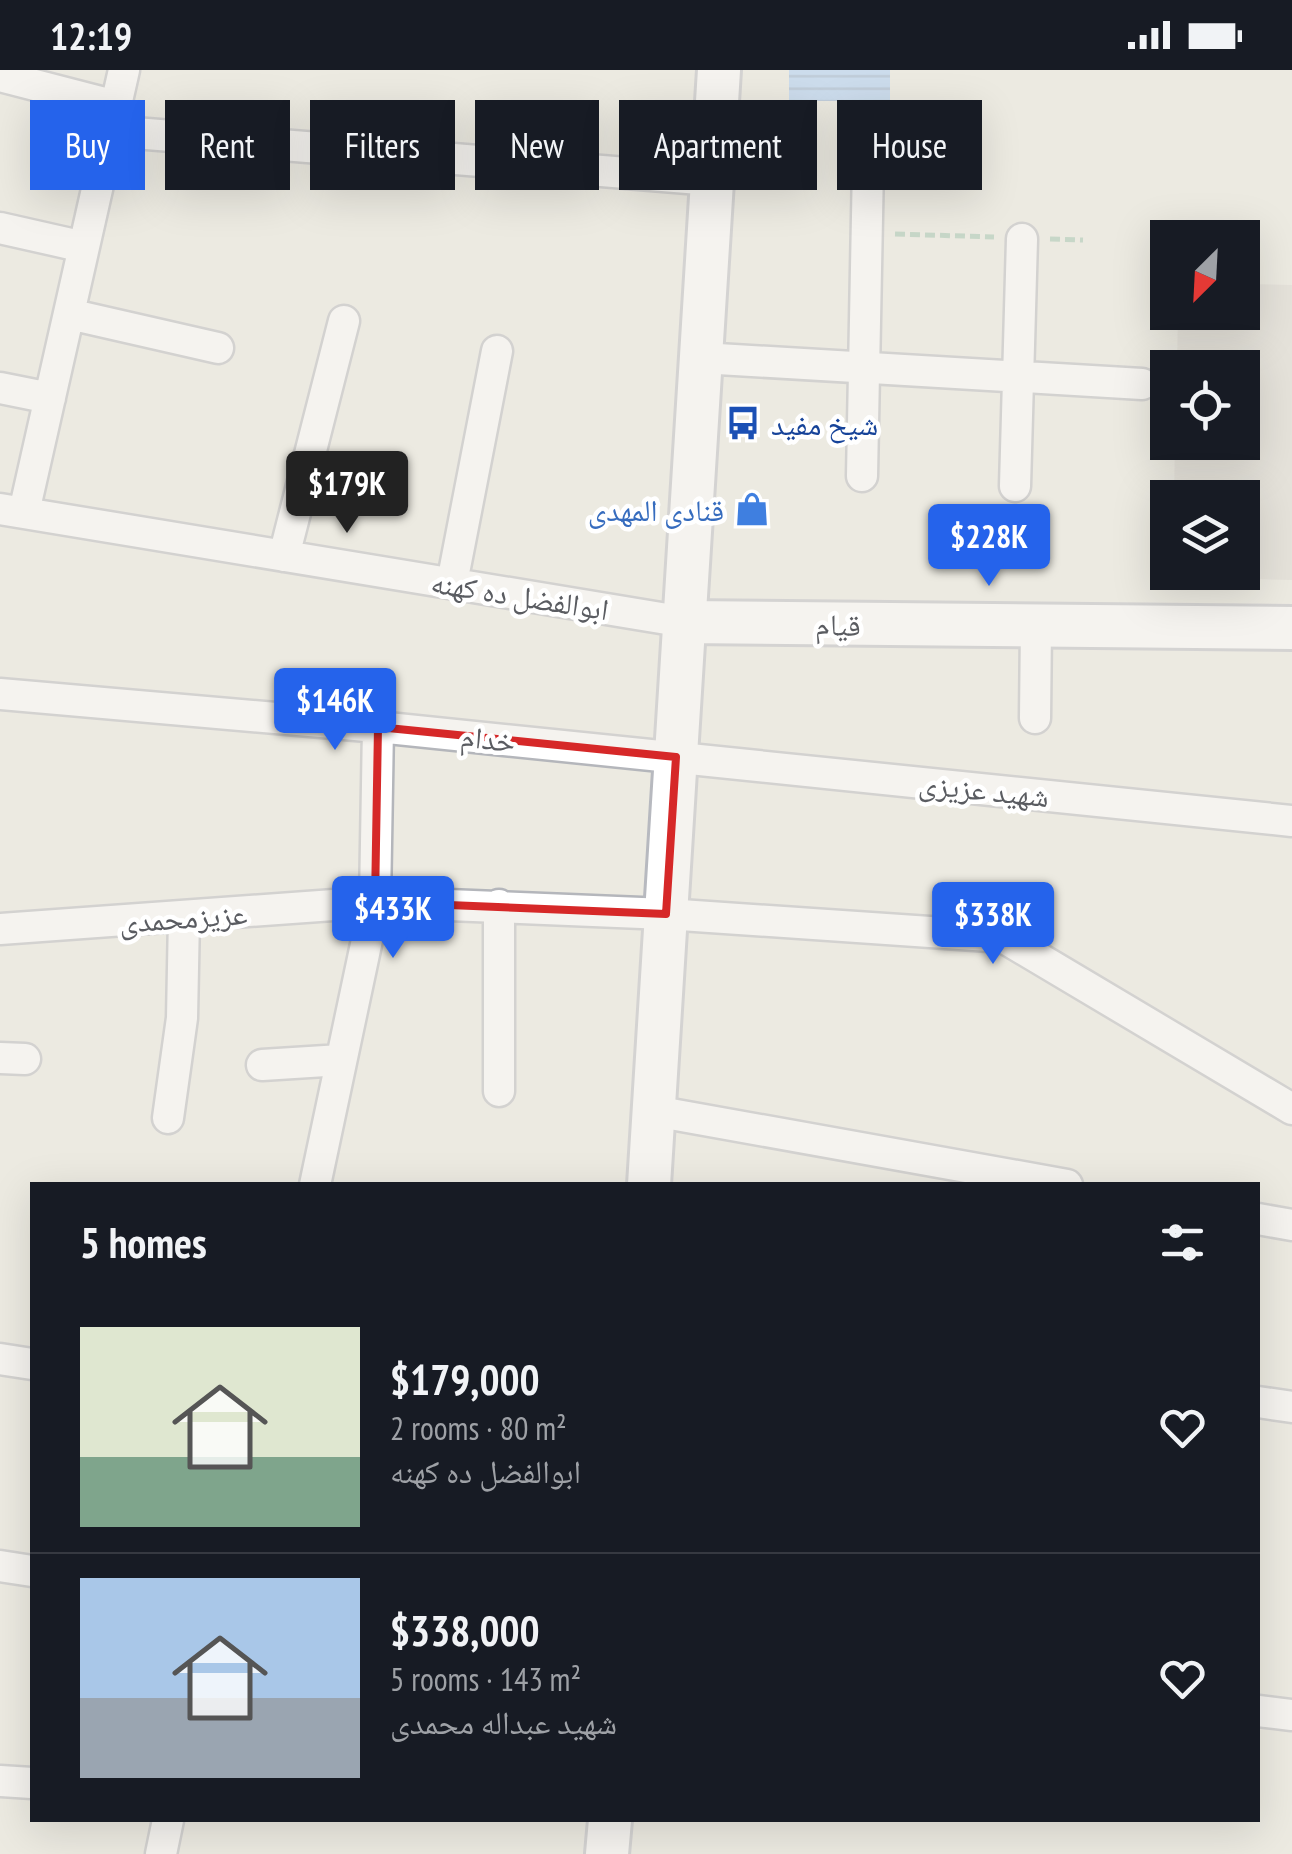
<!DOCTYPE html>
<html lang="en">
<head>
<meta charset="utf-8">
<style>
  :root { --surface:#171b24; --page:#20242c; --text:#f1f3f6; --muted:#9ea1a6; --line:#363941; --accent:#2563eb }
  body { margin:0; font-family:"PT Sans Narrow","Noto Naskh Arabic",sans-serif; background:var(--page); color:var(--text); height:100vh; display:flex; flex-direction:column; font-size:38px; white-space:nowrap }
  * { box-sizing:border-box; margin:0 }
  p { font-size:32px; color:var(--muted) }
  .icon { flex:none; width:55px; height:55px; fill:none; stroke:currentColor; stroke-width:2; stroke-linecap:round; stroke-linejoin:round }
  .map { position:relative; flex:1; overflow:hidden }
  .panel { position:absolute; left:30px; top:1112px; width:1230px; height:640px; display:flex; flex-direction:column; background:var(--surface); border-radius:0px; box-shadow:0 10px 40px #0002 }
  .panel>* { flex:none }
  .banner { position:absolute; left:30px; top:30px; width:1232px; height:90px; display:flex; gap:20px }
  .needle { width:65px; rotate:204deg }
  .fabs { position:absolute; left:1150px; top:150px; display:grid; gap:20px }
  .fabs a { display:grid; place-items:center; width:110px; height:110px; border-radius:0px; background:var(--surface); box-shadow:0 10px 40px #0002; font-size:50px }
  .price { position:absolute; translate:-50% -85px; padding:0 22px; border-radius:10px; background:var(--accent); color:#fff; font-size:32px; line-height:65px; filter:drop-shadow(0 2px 5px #0008) }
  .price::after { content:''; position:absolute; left:50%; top:60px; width:30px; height:22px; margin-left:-15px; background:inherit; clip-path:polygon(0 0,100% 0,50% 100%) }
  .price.current { background:#222; color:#fff }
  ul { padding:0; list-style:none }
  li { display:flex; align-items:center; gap:30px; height:250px; padding:0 50px }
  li+li { border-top:2px solid var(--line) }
  li span { display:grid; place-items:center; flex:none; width:280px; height:200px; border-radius:0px; color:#555 }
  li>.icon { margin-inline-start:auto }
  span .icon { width:120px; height:120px; fill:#fffc; stroke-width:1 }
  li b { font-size:42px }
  h2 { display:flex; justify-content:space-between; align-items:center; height:120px; padding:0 50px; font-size:42px }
  .tag { padding:0 35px; border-radius:0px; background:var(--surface); box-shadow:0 10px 40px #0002; font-size:35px; line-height:90px }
  .tag.current { background:var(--accent); color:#fff }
  .status { display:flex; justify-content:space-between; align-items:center; height:70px; padding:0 50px; background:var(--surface); direction:ltr }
  .status svg { height:28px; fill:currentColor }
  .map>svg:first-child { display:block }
</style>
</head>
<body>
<div class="status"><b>12:19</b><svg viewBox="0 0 49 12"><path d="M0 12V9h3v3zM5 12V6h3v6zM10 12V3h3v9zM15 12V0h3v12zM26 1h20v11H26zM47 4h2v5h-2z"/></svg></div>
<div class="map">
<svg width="1292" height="1784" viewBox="0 0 1292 1784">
  <defs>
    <pattern id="water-rules" width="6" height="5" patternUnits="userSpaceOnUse" patternTransform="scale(2.5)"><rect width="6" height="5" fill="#a5ccf8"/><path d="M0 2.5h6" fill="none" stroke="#89a9cc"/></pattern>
  </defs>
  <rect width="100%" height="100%" fill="#eceae1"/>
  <path fill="#dbd9d0" d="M1243,214L1292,215V510L1172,507V503L1242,502V428L1174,427L1175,373L1242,372V298L1177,297L1178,243L1242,242Z"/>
  <path fill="url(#water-rules)" d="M789,0H890V31H789Z"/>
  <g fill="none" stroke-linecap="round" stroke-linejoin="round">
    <g stroke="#b4b6bb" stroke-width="35">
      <path id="street" d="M0,6L116,36
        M110,61L712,110
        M0,158L84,177
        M69,244L218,278
        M701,288L1142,314
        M0,318L50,328
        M862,406L868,95
        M1015,416L1022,169
        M0,439L685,552
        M24,442L124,0
        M284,486L344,251
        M452,513L497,281
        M0,624L378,657L1292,751
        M1035,648L1036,556
        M499,835V1021
        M0,859L375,832L666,844L1003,867L1292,1039
        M0,988L25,989
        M262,995L341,990
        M654,1041L1067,1115
        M168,1048L182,948L184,847
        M315,1115L375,832L378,657
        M1258,1149L1292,1155
        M0,1289L32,1294
        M1258,1332L1292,1337
        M0,1496L32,1501
        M1258,1641L1292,1645
        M0,1711L32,1713
        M161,1784L168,1750"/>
    </g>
    <g stroke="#b7b9bf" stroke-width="48">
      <path id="secondary" d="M685,552L1292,558
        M649,1115L719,0
        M607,1784L610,1750"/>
    </g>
    <path stroke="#9ac2a8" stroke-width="5" stroke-dasharray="10 5" stroke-linecap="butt" d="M895,164L994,167
      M1050,169L1083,170"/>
    <use href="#street" stroke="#fff" stroke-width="30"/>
    <use href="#secondary" stroke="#fff" stroke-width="42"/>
  </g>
  <path d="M0 0H1292V1784H0ZM378,657L676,687L666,844L375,832Z" fill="#eceae1" fill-opacity=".55" fill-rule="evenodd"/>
  <path fill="none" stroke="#d62828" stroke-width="8" stroke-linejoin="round" d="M378,657L676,687L666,844L375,832Z"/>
  <defs>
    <g id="bus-bare" transform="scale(2.7)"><path d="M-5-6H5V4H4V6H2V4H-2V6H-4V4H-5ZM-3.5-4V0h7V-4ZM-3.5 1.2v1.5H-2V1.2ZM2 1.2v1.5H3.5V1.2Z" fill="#1a4fb4" stroke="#fff" stroke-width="2.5" paint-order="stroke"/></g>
    <g id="shop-bare" transform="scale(2.7)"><path d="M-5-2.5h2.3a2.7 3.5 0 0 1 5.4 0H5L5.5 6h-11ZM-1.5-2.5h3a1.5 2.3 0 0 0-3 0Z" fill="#3f7fe0" stroke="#fff" stroke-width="2.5" paint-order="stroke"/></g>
  </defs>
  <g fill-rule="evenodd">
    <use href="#bus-bare" x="743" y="353"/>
    <use href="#shop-bare" x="752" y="439"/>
  </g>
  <g text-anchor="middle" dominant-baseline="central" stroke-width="9" stroke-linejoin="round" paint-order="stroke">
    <g font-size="30" fill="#164399" stroke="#fff" text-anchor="start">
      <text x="771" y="353">شیخ مفید</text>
    </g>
    <g font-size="30" fill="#366cbe" stroke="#fff" text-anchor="end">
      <text x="724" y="439">قنادی المهدی</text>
    </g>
    <g font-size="30" fill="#5a5c61" stroke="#fff">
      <text transform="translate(520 525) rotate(9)">ابوالفضل ده کهنه</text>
      <text transform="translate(838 554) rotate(1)">قیام</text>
      <text transform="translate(488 668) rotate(6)">خدام</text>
      <text transform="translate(984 719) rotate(6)">شهید عزیزی</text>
      <text transform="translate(183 847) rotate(-4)">عزیزمحمدی</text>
    </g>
  </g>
</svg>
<div class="fabs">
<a><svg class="needle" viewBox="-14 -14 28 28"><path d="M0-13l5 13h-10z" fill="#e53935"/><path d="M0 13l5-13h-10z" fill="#9ea1a6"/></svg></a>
<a><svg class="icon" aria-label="locate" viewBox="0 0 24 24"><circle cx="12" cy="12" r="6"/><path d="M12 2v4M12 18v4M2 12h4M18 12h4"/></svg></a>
<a><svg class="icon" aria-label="layers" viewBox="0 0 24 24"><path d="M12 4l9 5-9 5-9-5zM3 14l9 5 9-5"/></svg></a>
</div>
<b class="price current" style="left:347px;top:466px">$179K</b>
<b class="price" style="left:989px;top:519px">$228K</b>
<b class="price" style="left:335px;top:683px">$146K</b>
<b class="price" style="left:393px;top:891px">$433K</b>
<b class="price" style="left:993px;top:897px">$338K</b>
<div class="banner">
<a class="tag current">Buy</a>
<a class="tag">Rent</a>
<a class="tag">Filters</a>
<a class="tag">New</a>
<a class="tag">Apartment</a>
<a class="tag">House</a>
</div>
<section class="panel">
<h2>5 homes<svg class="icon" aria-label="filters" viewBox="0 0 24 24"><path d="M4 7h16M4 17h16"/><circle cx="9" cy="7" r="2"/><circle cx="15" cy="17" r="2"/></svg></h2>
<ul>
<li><span style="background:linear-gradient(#dfe7d0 65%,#7fa58c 0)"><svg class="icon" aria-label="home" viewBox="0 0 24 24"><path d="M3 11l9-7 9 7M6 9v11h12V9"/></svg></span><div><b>$179,000</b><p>2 rooms · 80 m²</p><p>ابوالفضل ده کهنه</p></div><svg class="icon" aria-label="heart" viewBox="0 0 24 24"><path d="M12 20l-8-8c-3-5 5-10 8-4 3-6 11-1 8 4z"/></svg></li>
<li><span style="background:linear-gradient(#a9c7e8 60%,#9aa5b1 0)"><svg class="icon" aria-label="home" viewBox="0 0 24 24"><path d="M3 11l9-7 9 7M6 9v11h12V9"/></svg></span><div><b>$338,000</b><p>5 rooms · 143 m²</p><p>شهید عبداله محمدی</p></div><svg class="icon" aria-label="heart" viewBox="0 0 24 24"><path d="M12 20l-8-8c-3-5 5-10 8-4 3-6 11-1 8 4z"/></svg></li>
</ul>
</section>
</div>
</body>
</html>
